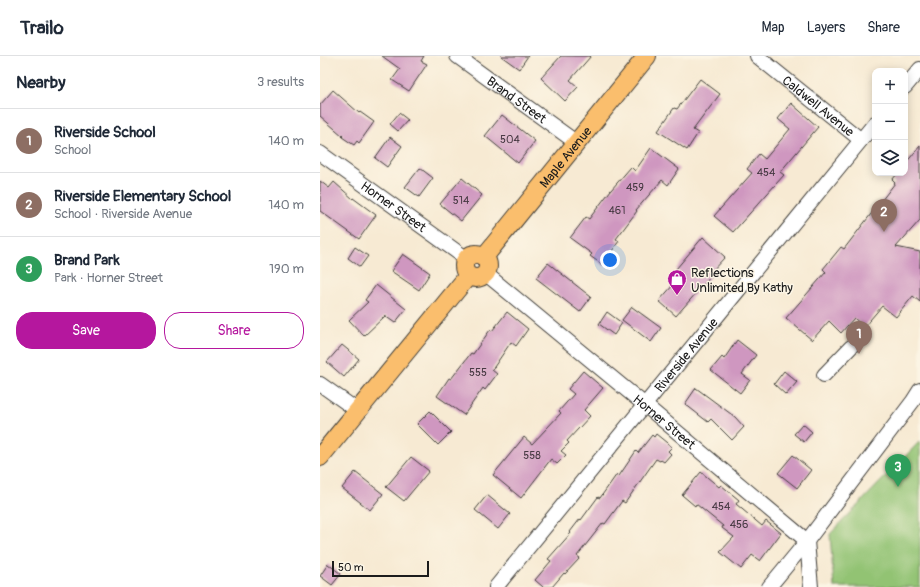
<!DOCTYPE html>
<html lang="en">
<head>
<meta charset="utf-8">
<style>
	:root { --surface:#fff; --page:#f2f2f3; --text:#1f2937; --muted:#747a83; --line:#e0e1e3; --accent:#b5179e }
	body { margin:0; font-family:Pangolin,sans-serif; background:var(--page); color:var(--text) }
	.controls { position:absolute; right:12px; top:12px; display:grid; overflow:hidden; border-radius:8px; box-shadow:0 2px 10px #0003 }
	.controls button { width:36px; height:36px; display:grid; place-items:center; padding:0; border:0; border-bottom:1px solid var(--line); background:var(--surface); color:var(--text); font:20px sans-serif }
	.scale { position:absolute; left:12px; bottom:10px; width:97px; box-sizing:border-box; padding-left:4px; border:2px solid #1c1c1c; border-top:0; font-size:11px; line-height:14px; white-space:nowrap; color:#1c1c1c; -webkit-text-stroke:3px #fcf5e5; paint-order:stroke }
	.you { position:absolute; left:290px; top:204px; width:14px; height:14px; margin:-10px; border:3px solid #fff; border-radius:50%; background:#1a73e8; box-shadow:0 0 0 6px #1a73e833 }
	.badge { display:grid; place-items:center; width:26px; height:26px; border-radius:50%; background:var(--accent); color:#fff; font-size:13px; font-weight:700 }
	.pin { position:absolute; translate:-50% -33px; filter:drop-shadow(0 1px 2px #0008) }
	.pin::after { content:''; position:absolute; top:21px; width:14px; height:12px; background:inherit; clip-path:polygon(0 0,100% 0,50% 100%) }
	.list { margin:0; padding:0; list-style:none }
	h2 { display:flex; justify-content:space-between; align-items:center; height:52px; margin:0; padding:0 16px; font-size:17px }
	h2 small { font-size:13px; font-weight:400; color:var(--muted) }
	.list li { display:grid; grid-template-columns:26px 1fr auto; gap:12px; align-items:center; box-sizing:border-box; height:64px; padding:0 16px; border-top:1px solid var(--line) }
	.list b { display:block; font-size:15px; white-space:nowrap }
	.list p { margin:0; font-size:13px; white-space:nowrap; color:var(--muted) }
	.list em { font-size:13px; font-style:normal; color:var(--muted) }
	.actions { display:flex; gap:8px; padding:12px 16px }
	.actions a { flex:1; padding:9px 0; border:1px solid var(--accent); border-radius:16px; text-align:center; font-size:14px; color:var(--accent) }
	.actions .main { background:var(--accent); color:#fff }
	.icon { flex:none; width:22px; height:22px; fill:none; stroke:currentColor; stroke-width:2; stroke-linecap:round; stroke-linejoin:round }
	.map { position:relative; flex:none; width:600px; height:531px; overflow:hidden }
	header { display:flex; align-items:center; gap:24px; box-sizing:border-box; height:56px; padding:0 20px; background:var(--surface); border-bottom:1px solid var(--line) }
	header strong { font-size:19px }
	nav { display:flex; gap:22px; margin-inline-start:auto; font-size:14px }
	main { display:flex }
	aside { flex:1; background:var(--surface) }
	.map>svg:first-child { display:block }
</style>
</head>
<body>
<header>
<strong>Trailo</strong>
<nav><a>Map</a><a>Layers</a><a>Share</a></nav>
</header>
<main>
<aside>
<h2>Nearby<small>3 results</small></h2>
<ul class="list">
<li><span class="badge" style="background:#8d6e63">1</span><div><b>Riverside School</b><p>School</p></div><em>140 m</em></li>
<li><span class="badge" style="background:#8d6e63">2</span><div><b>Riverside Elementary School</b><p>School · Riverside Avenue</p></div><em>140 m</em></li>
<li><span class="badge" style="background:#2e9e5b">3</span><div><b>Brand Park</b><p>Park · Horner Street</p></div><em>190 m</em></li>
</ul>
<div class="actions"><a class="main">Save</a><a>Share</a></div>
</aside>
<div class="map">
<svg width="600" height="531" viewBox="0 0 600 531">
	<rect width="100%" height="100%" fill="#fcf5e5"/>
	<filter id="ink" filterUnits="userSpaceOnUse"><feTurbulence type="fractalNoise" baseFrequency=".025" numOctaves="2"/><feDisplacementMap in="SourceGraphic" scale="8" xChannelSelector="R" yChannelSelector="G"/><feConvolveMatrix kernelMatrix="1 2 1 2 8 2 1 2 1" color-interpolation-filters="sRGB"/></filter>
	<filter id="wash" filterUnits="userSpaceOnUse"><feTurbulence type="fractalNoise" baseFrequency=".012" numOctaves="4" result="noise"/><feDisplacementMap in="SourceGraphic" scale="16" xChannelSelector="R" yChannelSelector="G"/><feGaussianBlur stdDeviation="0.9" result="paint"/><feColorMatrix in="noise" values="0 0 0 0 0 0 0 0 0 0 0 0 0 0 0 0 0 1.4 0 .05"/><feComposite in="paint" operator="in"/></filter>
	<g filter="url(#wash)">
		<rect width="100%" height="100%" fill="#f7ead3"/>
		<path fill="#92c373" stroke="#577048" d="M600,385V531H514L510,478Z"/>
		<g id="blocks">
			<path fill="#cf97c0" d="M62,0H104L101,5L107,8L89,35L72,24L80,13Z
				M181,0H208L199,13Z
				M241,0H271L250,24L258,31L245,45L221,22Z
				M380,23L400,38L373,74L378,77L367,94L338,75L354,52L357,53Z
				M13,34L39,57L40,56L54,66L39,87L37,85L34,89L22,81L23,80L0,60V49Z
				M471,47L498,71L460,116L464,119L413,176L394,160L432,117L427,113L439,98L445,103L470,73L458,63Z
				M79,57L88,64L78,75L70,68Z
				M182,59L215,85L198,107L165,80Z
				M70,81L82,90L67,111L55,102Z
				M600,90V164L576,191L600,196V246L593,240L576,261L562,250L544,271L534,262L521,277L509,265L492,284L466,262L506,216L503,213L521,191L524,193L575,127L572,124L578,117H585V108Z
				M331,92L359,113L348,129L342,124L316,154L317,155L296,183L299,185L292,195L294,197L284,210L270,200L272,198L250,182L266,161L269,163L291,134L311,111L315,115Z
				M100,112L113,122L99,141L85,131Z
				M142,122L162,139L141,165L120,148Z
				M0,125L9,132L14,126L33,143V142L56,159L39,183L0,155Z
				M383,181L405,201L390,217L392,219L356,260L339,245L362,219L356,213Z
				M35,191L48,200L40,211L28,202Z
				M83,198L110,217L99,234L71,215Z
				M228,207L271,241L260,256L216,222Z
				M56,229L86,253L75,267L65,260L44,280L29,264L48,246L45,244Z
				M312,251L341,272L331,286L302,264Z
				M187,256L208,273L196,290L191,286L172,314L177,318L165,334L163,332L144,359L117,340L129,322L131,323L151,297L153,298L170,274L172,275Z
				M287,256L302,267L294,279L279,268Z
				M417,284L436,299L422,318L430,324L420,337L391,314L402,301L404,303Z
				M22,289L39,303L24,321L7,306Z
				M263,315L283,332L264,354L270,360L247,385L249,387L241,395L246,399L237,408L231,403L201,442L173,419L204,381L212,388L241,357L239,355L254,338L248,333Z
				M464,315L477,326L466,339L454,328Z
				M376,332L415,361L424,371L412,384L391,363L388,366L365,348Z
				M110,355L131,376L118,389L97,368Z
				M483,368L492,376L484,386L474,378Z
				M336,378L352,391L348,395L351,398L344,406L341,404L340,405L336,403L305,447L302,445L285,468L283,467L257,500L260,502L245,518L244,517L232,531H223L215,524L231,505L228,503L251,477L250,476L260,463L261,464L278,441L280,442L297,418L299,420L316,395L318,397L332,379L334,381Z
				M473,399L491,414L477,432L458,417Z
				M91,401L109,415L84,445L66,431Z
				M35,416L63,438L50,454L22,432Z
				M381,416L399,431L401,429L419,444L416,448L442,470L446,465L461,477L440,505L432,499L421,513L400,496L414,481L402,472L403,470L376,448L375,450L362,439Z
				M167,439L190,458L178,473L155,454Z
				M8,508L21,518L12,529L0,520Z"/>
		</g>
	</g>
	<g filter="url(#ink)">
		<use href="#blocks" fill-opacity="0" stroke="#3d3b37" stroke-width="1"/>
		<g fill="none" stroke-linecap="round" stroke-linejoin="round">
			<g stroke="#3d3b37" stroke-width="16">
				<g id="minor">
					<path id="s1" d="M137,0L257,87"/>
					<path id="s2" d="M437,0L541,84"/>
					<path d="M585,31L600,13"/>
					<path id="s3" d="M0,97L147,203"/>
					<path id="s4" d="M165,217L325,349L487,485L491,531"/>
					<path d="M504,319L531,291"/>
					<path d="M0,328L38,355"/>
					<path id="s5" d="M176,531L555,67"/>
					<path d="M449,531L487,485L593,345L600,334"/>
				</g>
			</g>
			<g stroke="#3d3b37" stroke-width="20">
				<g id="major">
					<circle cx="156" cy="210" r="12"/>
					<path id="s6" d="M164,201L327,0"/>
					<path d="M0,401L148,220"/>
				</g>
			</g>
			<use href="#minor" stroke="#fff" stroke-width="14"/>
			<use href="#major" stroke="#fabe6d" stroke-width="18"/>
		</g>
	</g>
	<defs>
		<g id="shop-pin" transform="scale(1)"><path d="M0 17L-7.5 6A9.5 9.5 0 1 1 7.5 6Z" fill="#b5179e" stroke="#fcf5e5"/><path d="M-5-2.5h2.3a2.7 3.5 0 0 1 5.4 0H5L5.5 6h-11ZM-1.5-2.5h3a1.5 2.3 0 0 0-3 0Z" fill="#fff"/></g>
	</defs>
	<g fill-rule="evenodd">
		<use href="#shop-pin" x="357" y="223"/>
	</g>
	<g text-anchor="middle" stroke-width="3" stroke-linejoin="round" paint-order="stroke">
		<g font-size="11" fill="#493b45">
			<text x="190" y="87">504</text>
			<text x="446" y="120">454</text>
			<text x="315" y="135">459</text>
			<text x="141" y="148">514</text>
			<text x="297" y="158">461</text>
			<text x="158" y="320">555</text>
			<text x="212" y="403">558</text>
			<text x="401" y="454">454</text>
			<text x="419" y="472">456</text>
		</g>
		<g font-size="13" fill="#1c1c1c" stroke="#fcf5e5">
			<text dy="5" stroke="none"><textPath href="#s1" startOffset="74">Brand Street</textPath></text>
			<text dy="5" stroke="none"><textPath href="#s2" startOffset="79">Caldwell Avenue</textPath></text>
			<text dy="5" stroke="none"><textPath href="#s6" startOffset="129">Maple Avenue</textPath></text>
			<text dy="5" stroke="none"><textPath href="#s3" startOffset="91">Horner Street</textPath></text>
			<text dy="5" stroke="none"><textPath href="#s5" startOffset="300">Riverside Avenue</textPath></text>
			<text dy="5" stroke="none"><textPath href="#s4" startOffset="233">Horner Street</textPath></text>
		</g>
		<g font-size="13" fill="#1c1c1c" stroke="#fcf5e5" text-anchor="start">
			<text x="371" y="221">Reflections<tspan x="371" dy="15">Unlimited By Kathy</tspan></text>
		</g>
	</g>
</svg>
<div class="controls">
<button>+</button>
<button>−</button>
<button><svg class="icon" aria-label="layers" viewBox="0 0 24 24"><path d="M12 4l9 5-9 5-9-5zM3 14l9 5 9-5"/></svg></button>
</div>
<div class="scale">50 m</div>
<div class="you"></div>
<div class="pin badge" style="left:539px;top:298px;background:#8d6e63">1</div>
<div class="pin badge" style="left:564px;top:176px;background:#8d6e63">2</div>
<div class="pin badge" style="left:578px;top:431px;background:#2e9e5b">3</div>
</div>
</main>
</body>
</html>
